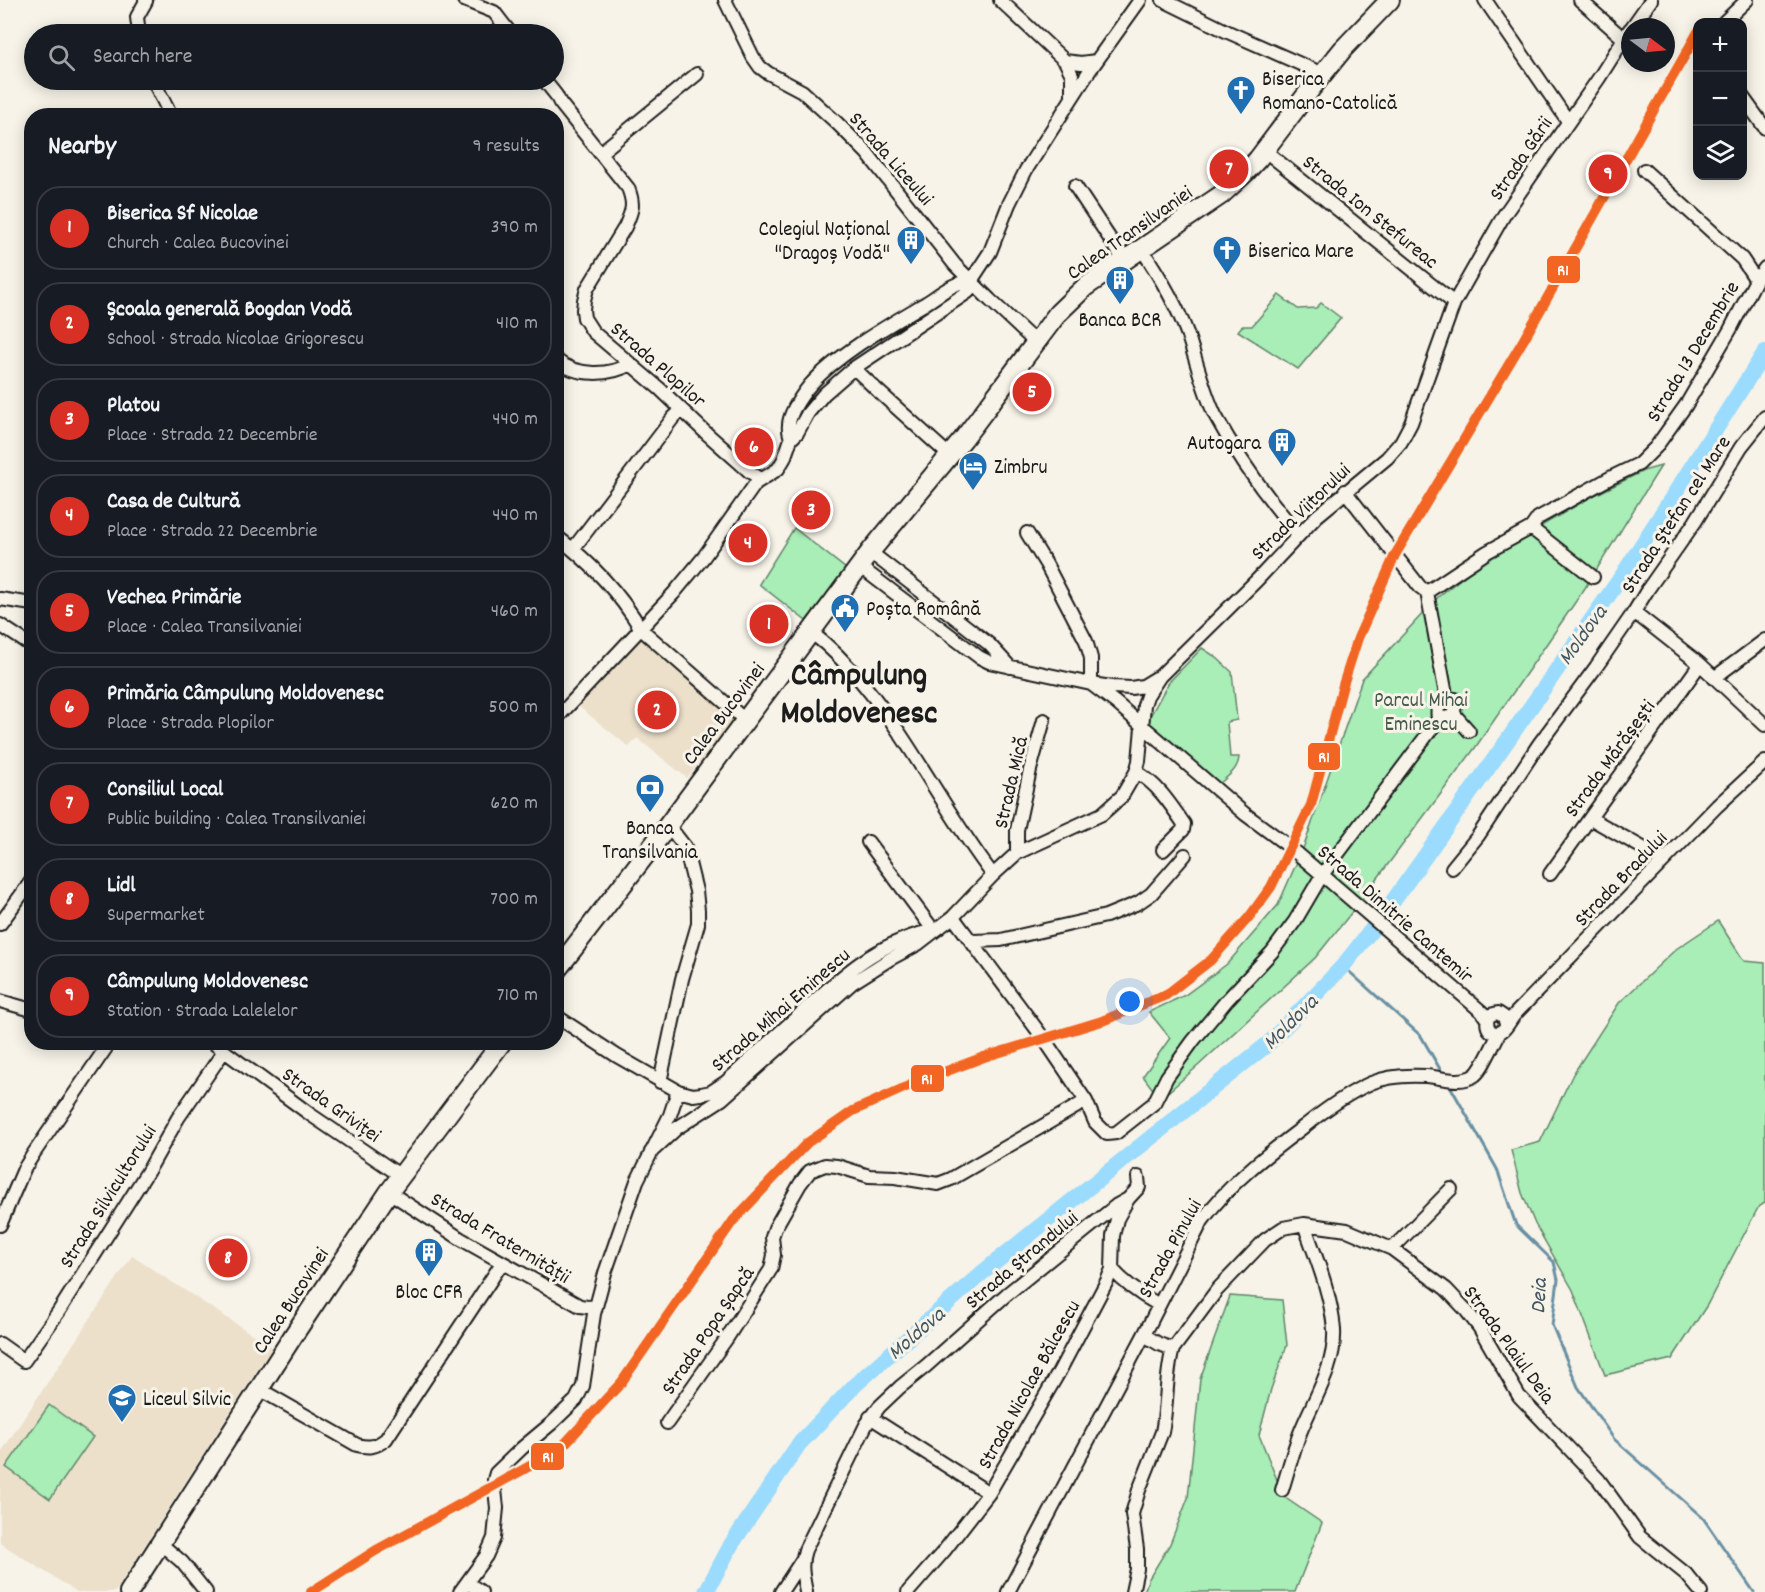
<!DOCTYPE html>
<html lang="en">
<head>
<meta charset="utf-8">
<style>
	:root { --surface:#171b24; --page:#20242c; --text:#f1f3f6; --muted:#9ea1a6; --line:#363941; --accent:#d93025 }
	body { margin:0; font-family:Dekko,sans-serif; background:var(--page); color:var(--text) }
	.controls { position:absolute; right:18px; top:18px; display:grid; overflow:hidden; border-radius:12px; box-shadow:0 3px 15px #0003 }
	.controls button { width:54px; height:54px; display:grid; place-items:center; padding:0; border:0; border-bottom:2px solid var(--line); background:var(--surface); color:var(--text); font:30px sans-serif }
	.compass { position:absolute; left:1621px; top:18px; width:54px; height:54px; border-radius:50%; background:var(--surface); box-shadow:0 3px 15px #0003; rotate:106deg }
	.you { position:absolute; left:1130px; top:1002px; width:21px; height:21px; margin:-15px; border:4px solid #fff; border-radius:50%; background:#1a73e8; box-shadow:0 0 0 9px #1a73e833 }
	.badge { display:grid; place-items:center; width:39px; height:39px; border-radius:50%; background:var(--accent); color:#fff; font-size:20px; font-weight:700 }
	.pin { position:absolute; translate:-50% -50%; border:3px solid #fff; box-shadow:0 2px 6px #0006 }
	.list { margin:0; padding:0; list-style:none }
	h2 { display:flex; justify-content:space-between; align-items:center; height:78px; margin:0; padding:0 24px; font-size:26px }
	h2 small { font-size:20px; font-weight:400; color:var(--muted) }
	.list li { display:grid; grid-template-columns:39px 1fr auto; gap:18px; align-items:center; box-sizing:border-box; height:84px; margin:0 12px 12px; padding:0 12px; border:2px solid var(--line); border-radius:24px }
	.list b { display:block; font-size:22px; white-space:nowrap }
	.list p { margin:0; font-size:20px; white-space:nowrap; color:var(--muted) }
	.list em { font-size:20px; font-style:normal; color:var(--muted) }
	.icon { flex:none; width:33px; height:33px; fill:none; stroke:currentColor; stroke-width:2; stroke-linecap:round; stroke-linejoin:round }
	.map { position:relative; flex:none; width:1765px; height:1592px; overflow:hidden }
	.search { position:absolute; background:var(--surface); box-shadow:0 3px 15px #0003; left:24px; top:24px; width:540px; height:66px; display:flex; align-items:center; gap:15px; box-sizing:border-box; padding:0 21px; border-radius:33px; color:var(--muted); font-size:22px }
	.panel { position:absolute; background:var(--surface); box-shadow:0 3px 15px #0003; left:24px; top:108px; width:540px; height:942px; border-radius:24px }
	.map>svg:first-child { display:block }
</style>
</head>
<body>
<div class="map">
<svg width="1765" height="1592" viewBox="0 0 1765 1592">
	<rect width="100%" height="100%" fill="#f7f3e8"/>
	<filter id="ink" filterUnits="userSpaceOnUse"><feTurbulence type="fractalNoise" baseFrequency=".0167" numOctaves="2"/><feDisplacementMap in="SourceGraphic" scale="12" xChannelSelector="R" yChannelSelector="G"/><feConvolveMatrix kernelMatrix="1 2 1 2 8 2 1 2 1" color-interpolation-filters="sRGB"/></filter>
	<g filter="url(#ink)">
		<path fill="#ece0cb" d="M640,638L737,715L687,778L637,738L629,747L577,705Z
			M132,1256L272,1347L115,1592H77L0,1543V1454Z"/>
		<path fill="#a9edb7" stroke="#62846a" stroke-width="1.5" d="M1279,295L1298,309L1316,308L1321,303L1341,318L1298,369L1238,331L1242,326H1252Z
			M1661,466L1585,588L1475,748L1356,907L1315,958L1199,1065L1160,1099L1143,1076L1170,1038L1149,1012L1185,995L1227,964L1278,905L1304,846L1362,679L1439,596L1487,558L1589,498L1643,471Z
			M794,528L846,569L806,621L759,584Z
			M1202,648L1216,657L1232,672L1237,720L1227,722L1230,757H1239C1238,770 1228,776 1219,784L1149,723V718L1169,682Z
			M1718,921L1744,961L1765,963V1203L1759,1206L1707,1305L1672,1359L1605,1375L1573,1290L1535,1224L1522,1193L1511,1150L1540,1142L1573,1074L1619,1003L1676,949Z
			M1230,1296L1282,1300L1287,1345L1271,1389L1259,1435L1284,1497L1322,1523L1295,1592H1144L1148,1580L1170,1544L1188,1498L1200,1379Z
			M49,1405L93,1437L50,1499L6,1467Z"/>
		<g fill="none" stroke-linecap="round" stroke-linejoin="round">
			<path stroke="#688fa3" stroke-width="3" d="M1343,966L1421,1036L1444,1076
				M1449,1084L1497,1169L1516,1225L1554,1262L1558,1280L1552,1325L1578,1387L1614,1439L1703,1518L1754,1592"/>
			<path stroke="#9bdbfd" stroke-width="16" d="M706,1592L731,1545L799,1444L855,1385L982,1273L1269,1043L1343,966L1381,918L1498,754L1622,576L1765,352"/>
			<g stroke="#1c1c1c" stroke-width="16">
				<path id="minor" d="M464,0L494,12L511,34
					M725,0L753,57L760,67L768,73L802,91L837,123L867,153L955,265L990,300L1035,342
					M1000,0L1065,61L1072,75V96
					M1163,0L1228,32L1323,74
					M1485,0L1568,121
					M1580,0L1624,39
					M1724,22L1747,0
					M1632,27L1651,0
					M139,34L137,17L146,1L145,0
					M1065,61L1081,63L1096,61
					M153,80L171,116
					M544,80L556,95L560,103L628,188C635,205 632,211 625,227L587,289L584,300L583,310L584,318L593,332L660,389L705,432L750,472L761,479
					M1742,96L1765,128
					M1264,150L1454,303
					M600,153L697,74
					M1644,170L1742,259L1756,280
					M1075,186L1124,260
					M1141,248C1159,275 1176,303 1187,333C1196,359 1203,390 1215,415C1238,458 1267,498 1299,535
					M556,360C577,377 609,376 631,364
					M854,368L878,391L950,456
					M791,439C790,435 788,430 789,425C789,412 802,395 810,385C839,353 889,325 926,303C939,295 955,281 971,281
					M1345,491L1420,587L1427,592L1487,552L1531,528L1593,577
					M1531,528L1538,518L1610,478L1639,464L1656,447L1686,405L1730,330L1756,280L1765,268
					M1027,533L1046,564L1086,641L1091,658V684
					M556,536C589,561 620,594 641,629L746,721
					M573,549L673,418L682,410
					M870,552L989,644L1010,667
					M859,566L979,657L989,662L1091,684L1112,687L1131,688L1143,686L1156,678
					M1427,592L1447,700
					M0,599L32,604
					M1634,612L1700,664L1765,725
					M0,625L32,646
					M812,633C832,648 848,665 864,685C913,744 946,814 993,875
					M1714,678L1765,640
					M1091,684L1116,703L1245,814L1291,848L1482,1012L1487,1019
					M1454,714L1469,731
					M556,719L674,593L703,558L756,483L778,469L784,459L791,439L797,433L808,413L824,394L854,368L968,292L971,281L990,252L1009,204L1026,170L1090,70L1140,0
					M1136,772C1157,783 1171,805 1184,824L1183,830L1163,850
					M1590,818L1664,860
					M868,842L934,931
					M1017,853V830L1030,770L1044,720
					M1452,868L1478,836L1539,744L1596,667L1634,612L1648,589L1695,522L1741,447L1765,417
					M1550,874L1700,664
					M953,917L1044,1039L1086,1101L1095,1122L1107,1134L1116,1133L1154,1103L1167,1077L1193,1041L1227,1000L1272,952L1295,921L1322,875L1433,727L1438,719C1437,712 1437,707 1442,702L1455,699L1454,714L1450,717L1438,719
					M0,924L32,880
					M973,941L1001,940L1106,916L1138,903L1151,894L1185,855
					M0,1001L32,1010
					M556,1016L617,1056L678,1091L693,1095L701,1094L711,1092L726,1082C750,1060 773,1038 797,1017C838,979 874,944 930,931
					M1506,1024L1504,1017L1498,1013L1490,1015C1482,1026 1493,1039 1503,1030C1508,1026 1511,1018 1516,1013L1717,806L1765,762
					M212,1042L311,1115L401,1176
					M660,1082L682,979L698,924V910L696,891L685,847L668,825
					M651,1152L677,1128L722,1099L852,983L890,959L918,944L953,917L993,875L1017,853L1102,814L1122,796L1136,772L1139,761L1144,705L1147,696L1160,676L1257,580L1317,516L1387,458L1401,442L1411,423L1454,303L1504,215L1599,78L1630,29
					M389,1192L461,1239L580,1306L588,1307L596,1306
					M0,1225L24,1169L34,1153L110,1042
					M1392,1249L1451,1189
					M1112,1269C1125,1284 1141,1295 1159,1305
					M1144,1335L1159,1344L1173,1349L1217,1290L1265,1240L1283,1228L1304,1224L1347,1230L1392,1249L1446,1289L1465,1309L1479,1327L1519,1396L1599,1480L1640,1537L1686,1574L1701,1592
					M0,1344L24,1361L59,1311L151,1166L178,1118L224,1051
					M259,1389L357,1445C369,1448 376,1447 386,1439L502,1263
					M870,1417L989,1493
					M667,1423L727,1338L771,1269L774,1255L772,1237L775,1228L800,1184L810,1171L825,1165L837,1166L869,1176L895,1177L938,1184L951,1179L1086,1101
					M1282,1490C1288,1471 1293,1451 1300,1433C1313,1400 1336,1366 1334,1330C1331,1293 1316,1258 1304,1224
					M161,1544L182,1562L206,1592
					M468,1583L481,1592
					M460,1592L486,1556L494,1538L497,1508L494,1480L496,1473L522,1448L552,1423L576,1400L583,1386L594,1314L605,1273L637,1181L670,1115L678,1091
					M781,1592L802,1560
					M806,1592C803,1577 800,1564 805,1550L866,1425L879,1407L900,1387L926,1366L1007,1294L1117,1205L1128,1199
					M908,1592L944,1551L989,1493L1059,1372L1107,1281L1112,1269L1113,1236L1117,1219L1128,1199L1139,1187L1138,1177
					M1008,1592L1144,1335L1202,1221C1229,1183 1269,1153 1306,1125C1326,1109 1348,1093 1371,1083C1387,1076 1409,1075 1426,1076C1441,1077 1461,1085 1475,1075C1483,1069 1494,1042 1500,1032
					M1132,1592L1137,1569V1549L1132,1514L1139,1490L1162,1432C1168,1404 1165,1376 1173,1349"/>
			</g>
			<g stroke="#1c1c1c" stroke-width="22">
				<path id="highway" d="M556,971L657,840L870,552L964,438L1058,313L1085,287L1221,195L1245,173L1258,159L1313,86L1343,49L1390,0
					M129,1592L295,1333L389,1192L502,1042"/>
			</g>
			<use href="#minor" stroke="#f7f3e8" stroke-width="12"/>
			<use href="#highway" stroke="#f7f3e8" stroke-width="18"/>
			<g stroke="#f7f3e8" stroke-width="15">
				<path id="rail-1" d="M311,1592L375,1551L559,1450L621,1383L733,1221L807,1143L853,1111L915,1083L984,1057L1102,1021L1166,995L1211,960L1250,916L1271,887L1311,805L1343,685L1358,638L1395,555L1524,339L1698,32"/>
			</g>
			<use href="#rail-1" stroke="#f26522" stroke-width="10"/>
		</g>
	</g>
	<defs>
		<g id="church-pin" transform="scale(1.5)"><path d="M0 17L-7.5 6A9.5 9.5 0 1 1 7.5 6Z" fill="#1f6fb2" stroke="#f7f3e8"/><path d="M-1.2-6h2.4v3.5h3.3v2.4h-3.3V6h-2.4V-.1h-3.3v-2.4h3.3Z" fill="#fff"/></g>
		<g id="building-pin" transform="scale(1.5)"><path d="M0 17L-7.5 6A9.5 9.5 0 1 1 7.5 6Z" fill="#1f6fb2" stroke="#f7f3e8"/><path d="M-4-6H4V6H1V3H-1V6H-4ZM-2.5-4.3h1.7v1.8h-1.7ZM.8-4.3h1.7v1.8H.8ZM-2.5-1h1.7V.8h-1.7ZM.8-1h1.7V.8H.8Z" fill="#fff"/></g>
		<g id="hotel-pin" transform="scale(1.5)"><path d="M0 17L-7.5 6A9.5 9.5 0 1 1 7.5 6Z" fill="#1f6fb2" stroke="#f7f3e8"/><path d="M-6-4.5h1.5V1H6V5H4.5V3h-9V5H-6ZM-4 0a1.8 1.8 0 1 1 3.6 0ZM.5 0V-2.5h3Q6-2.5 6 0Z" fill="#fff"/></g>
		<g id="civic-pin" transform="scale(1.5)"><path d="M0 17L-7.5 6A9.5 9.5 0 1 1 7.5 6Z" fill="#1f6fb2" stroke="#f7f3e8"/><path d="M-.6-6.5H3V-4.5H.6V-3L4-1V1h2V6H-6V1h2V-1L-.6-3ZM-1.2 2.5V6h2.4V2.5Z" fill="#fff"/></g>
		<g id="bank-pin" transform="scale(1.5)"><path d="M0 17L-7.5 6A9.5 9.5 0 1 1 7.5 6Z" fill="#1f6fb2" stroke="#f7f3e8"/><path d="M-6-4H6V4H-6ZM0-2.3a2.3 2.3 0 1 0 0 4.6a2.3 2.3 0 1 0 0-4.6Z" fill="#fff"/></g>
		<g id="university-pin" transform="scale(1.5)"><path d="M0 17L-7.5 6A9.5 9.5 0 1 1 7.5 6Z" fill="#1f6fb2" stroke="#f7f3e8"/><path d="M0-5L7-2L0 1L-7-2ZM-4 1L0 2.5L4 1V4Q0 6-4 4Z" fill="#fff"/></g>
	</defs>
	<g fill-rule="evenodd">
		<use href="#church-pin" x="1241" y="90"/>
		<use href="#building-pin" x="911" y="240"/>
		<use href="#church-pin" x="1227" y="250"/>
		<use href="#building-pin" x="1120" y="280"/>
		<use href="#building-pin" x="1282" y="442"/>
		<use href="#hotel-pin" x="973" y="466"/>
		<use href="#civic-pin" x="845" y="608"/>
		<use href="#bank-pin" x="650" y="788"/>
		<use href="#building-pin" x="429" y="1252"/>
		<use href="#university-pin" x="122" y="1398"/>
	</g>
	<g text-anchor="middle" stroke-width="6" stroke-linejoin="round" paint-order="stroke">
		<g font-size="21" fill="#1c1c1c" stroke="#f7f3e8" text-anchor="start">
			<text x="1262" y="85">Biserica<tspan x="1262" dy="24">Romano-Catolică</tspan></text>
			<text x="890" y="235" text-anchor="end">Colegiul Național<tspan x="890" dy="24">"Dragoș Vodă"</tspan></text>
			<text x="1248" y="257">Biserica Mare</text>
			<text x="1120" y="326" text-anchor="middle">Banca BCR</text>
			<text x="1261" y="449" text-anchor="end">Autogara</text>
			<text x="994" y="473">Zimbru</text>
			<text x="866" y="615">Poșta Română</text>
			<text x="650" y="834" text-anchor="middle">Banca<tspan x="650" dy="24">Transilvania</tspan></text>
			<text x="429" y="1298" text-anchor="middle">Bloc CFR</text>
			<text x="143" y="1405">Liceul Silvic</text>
		</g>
		<g font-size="21" fill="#1c1c1c" stroke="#f7f3e8">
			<text transform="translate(892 158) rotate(49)" y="7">Strada Liceului</text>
			<text transform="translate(1520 158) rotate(-56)" y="7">Strada Gării</text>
			<text transform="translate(1371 211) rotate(39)" y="7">Strada Ion Stefureac</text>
			<text transform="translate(1129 232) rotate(-35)" y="7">Calea Transilvaniei</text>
			<text transform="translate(1692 351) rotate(-59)" y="7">Strada 13 Decembrie</text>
			<text transform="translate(659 364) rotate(41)" y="7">Strada Plopilor</text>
			<text transform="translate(1300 511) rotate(-44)" y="7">Strada Viitorului</text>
			<text transform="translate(1675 514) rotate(-57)" y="7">Strada Ștefan cel Mare</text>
			<text transform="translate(723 713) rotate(-53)" y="7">Calea Bucovinei</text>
			<text transform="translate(1609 758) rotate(-54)" y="7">Strada Mărășești</text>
			<text transform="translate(1010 782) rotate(-77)" y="7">Strada Mică</text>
			<text transform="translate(1620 878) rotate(-46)" y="7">Strada Bradului</text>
			<text transform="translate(1396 913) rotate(41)" y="7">Strada Dimitrie Cantemir</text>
			<text transform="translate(780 1009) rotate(-41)" y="7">Strada Mihai Eminescu</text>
			<text transform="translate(332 1104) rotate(35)" y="7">Strada Griviței</text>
			<text transform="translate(107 1196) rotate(-58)" y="7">Strada Silvicultorului</text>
			<text transform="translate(501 1237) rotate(31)" y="7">Strada Fraternității</text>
			<text transform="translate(1169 1248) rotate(-61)" y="7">Strada Pinului</text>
			<text transform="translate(1021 1259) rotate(-40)" y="7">Strada Ștrandului</text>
			<text transform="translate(290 1300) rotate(-57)" y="7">Calea Bucovinei</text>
			<text transform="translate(707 1330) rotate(-56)" y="7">Strada Popa Șapcă</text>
			<text transform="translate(1510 1344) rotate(54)" y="7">Strada Plaiul Deia</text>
			<text transform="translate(1028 1384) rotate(-61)" y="7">Strada Nicolae Bălcescu</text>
		</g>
		<g font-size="21" fill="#465b4a" stroke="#f7f3e8">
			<text x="1421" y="706">Parcul Mihai<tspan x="1421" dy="24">Eminescu</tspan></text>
		</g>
		<g font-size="22" font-style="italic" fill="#425560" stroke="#f7f3e8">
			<text transform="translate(1581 634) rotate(-54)" y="8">Moldova</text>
			<text transform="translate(1289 1021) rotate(-45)" y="8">Moldova</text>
			<text transform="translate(1537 1296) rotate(-87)" y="8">Deia</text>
			<text transform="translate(915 1332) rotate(-41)" y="8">Moldova</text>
		</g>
		<g font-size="33" font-weight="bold" fill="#1c1c1c" stroke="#f7f3e8">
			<text x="859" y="684">Câmpulung<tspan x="859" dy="38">Moldovenesc</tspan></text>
		</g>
	</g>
	<g stroke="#f7f3e8" stroke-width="2">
		<rect x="1546" y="255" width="35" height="29" rx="6" fill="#f26522"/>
		<rect x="1307" y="742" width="34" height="29" rx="6" fill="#f26522"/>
		<rect x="910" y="1064" width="35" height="29" rx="6" fill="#f26522"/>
		<rect x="530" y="1442" width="35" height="29" rx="6" fill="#f26522"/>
	</g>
	<g font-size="16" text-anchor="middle" font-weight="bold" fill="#fff">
		<text x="1563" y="275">R1</text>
		<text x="1324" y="762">R1</text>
		<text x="927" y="1084">R1</text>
		<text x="548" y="1462">R1</text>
	</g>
</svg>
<div class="controls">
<button>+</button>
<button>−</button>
<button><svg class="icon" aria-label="layers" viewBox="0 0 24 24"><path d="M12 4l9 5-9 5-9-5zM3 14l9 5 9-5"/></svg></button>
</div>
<svg class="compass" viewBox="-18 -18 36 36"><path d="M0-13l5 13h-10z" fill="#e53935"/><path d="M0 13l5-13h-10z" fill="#9ea1a6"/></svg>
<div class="you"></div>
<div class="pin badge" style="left:769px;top:624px">1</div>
<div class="pin badge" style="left:657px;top:710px">2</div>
<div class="pin badge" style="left:811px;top:510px">3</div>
<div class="pin badge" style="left:748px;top:543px">4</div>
<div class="pin badge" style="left:1032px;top:392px">5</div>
<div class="pin badge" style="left:754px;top:447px">6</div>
<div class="pin badge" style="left:1229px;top:169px">7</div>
<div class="pin badge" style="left:228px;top:1258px">8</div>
<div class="pin badge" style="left:1608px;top:174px">9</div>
<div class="search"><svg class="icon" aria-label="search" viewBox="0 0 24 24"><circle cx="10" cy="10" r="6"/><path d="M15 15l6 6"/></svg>Search here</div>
<section class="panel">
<h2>Nearby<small>9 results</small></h2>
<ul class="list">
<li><span class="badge">1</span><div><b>Biserica Sf Nicolae</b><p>Church · Calea Bucovinei</p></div><em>390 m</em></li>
<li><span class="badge">2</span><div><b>Școala generală Bogdan Vodă</b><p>School · Strada Nicolae Grigorescu</p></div><em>410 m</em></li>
<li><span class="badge">3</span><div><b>Platou</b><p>Place · Strada 22 Decembrie</p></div><em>440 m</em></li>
<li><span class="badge">4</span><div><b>Casa de Cultură</b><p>Place · Strada 22 Decembrie</p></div><em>440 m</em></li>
<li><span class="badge">5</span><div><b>Vechea Primărie</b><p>Place · Calea Transilvaniei</p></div><em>460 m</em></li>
<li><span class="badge">6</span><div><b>Primăria Câmpulung Moldovenesc</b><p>Place · Strada Plopilor</p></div><em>500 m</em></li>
<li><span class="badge">7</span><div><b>Consiliul Local</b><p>Public building · Calea Transilvaniei</p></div><em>620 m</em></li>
<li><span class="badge">8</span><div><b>Lidl</b><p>Supermarket</p></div><em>700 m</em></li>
<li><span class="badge">9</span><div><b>Câmpulung Moldovenesc</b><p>Station · Strada Lalelelor</p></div><em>710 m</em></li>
</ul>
</section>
</div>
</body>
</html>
